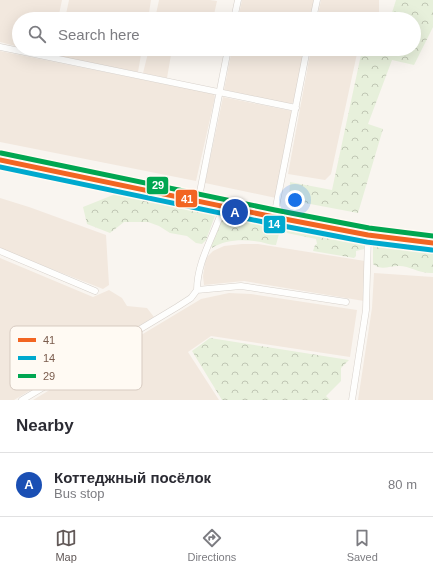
<!DOCTYPE html>
<html lang="en">
<head>
<meta charset="utf-8">
<style>
	:root { --surface:#fff; --page:#f2f2f3; --text:#2b2b33; --muted:#7c7c81; --line:#e1e1e2; --accent:#625958 }
	body { margin:0; font-family:Helvetica,sans-serif; background:var(--page); color:var(--text) }
	.you { position:absolute; left:295px; top:200px; width:14px; height:14px; margin:-10px; border:3px solid #fff; border-radius:50%; background:#1a73e8; box-shadow:0 0 0 6px #1a73e833 }
	.badge { display:grid; place-items:center; width:26px; height:26px; border-radius:50%; background:var(--accent); color:#fff; font-size:13px; font-weight:700 }
	.pin { position:absolute; translate:-50% -50%; border:2px solid #fff; box-shadow:0 1px 4px #0006 }
	.list { margin:0; padding:0; list-style:none }
	h2 { display:flex; justify-content:space-between; align-items:center; height:52px; margin:0; padding:0 16px; font-size:17px }
	h2 small { font-size:13px; font-weight:400; color:var(--muted) }
	.list li { display:grid; grid-template-columns:26px 1fr auto; gap:12px; align-items:center; box-sizing:border-box; height:64px; padding:0 16px; border-top:1px solid var(--line) }
	.list b { display:block; font-size:15px; white-space:nowrap }
	.list p { margin:0; font-size:13px; white-space:nowrap; color:var(--muted) }
	.list em { font-size:13px; font-style:normal; color:var(--muted) }
	.icon { flex:none; width:22px; height:22px; fill:none; stroke:currentColor; stroke-width:2; stroke-linecap:round; stroke-linejoin:round }
	.map { position:relative; flex:none; width:433px; height:400px; overflow:hidden }
	.search { position:absolute; background:var(--surface); box-shadow:0 4px 16px #0002; left:12px; right:12px; top:12px; height:44px; display:flex; align-items:center; gap:10px; box-sizing:border-box; padding:0 14px; border-radius:22px; color:var(--muted); font-size:15px }
	.sheet { height:116px; background:var(--surface) }
	nav { display:flex; justify-content:space-around; align-items:center; box-sizing:border-box; height:56px; border-top:1px solid var(--line); background:var(--surface); font-size:11px; color:var(--muted) }
	nav a { display:grid; justify-items:center; gap:2px }
	nav .on { color:var(--accent) }
	.map>svg:first-child { display:block }
</style>
</head>
<body>
<div class="map">
<svg width="433" height="400" viewBox="0 0 433 400">
	<defs>
		<pattern id="forest-crowns" width="20" height="18" patternUnits="userSpaceOnUse"><rect width="20" height="18" fill="#e7f0db"/><path d="M2 6a3 3 0 1 1 6 0M12 15a3 3 0 1 1 6 0" fill="none" stroke="#c0c6b4"/></pattern>
	</defs>
	<rect width="100%" height="100%" fill="#f9f5f0"/>
	<path fill="#f2e8de" d="M0,0H62L58,19H19V47L0,42Z
		M69,0H151L148,19H65Z
		M159,0H210L217,1L213,19H155Z
		M242,0H314L310,19H238Z
		M321,0H379V19H317Z
		M58,49H142L138,72L58,56L57,53Z
		M149,49H172L167,78L143,73Z
		M232,49H304L294,102L290,104L224,90Z
		M311,49H358L331,174L325,180L288,174Z
		M0,51L214,94L215,97L196,181L0,142Z
		M223,97L292,111L276,198L205,183Z
		M0,198L29,207L106,235L109,285L103,289L0,249Z
		M242,244H258L365,261L364,301L244,281L204,285L203,276L206,258L213,251L224,246Z
		M0,258L93,297L109,290L122,298L127,306L147,308L154,317L14,400H0Z
		M374,273L433,277V400H358L372,308Z
		M229,293L251,294L357,310L350,357L211,336L188,352L219,400H33L201,299Z"/>
	<path fill="url(#forest-crowns)" d="M396,0H433V27L414,65L392,60L368,124L383,129L358,213L289,200L290,182L332,190L362,50L363,49H414V19H390Z
		M123,191L211,210L216,213L206,240L202,244L196,243L187,236L170,233L159,226L148,222H124L110,233L87,224L83,207Z
		M225,213L261,222L265,226L279,225L280,230L276,245C270,245 266,243 261,242C244,239 226,239 212,248L211,245Z
		M287,228H300L364,241L365,243L364,249L356,251V256L354,258L313,251L315,245L317,244L316,239L287,233L286,231Z
		M373,242L433,249V273C420,274 408,265 398,266C389,266 381,271 373,264Z
		M210,338L349,360L341,368V381L326,396L330,400H222L192,351Z"/>
	<g fill="none" stroke-linecap="round" stroke-linejoin="round">
		<g stroke="#d7d1cb" stroke-width="7">
			<path id="minor" d="M234,19L238,0
				M313,19L317,0
				M0,47L296,108
				M198,202L228,49
				M274,217L307,49
				M0,251L95,291
				M197,290C197,260 215,235 223,207
				M22,400L177,307L191,298L197,290L241,286L346,302
				M352,400L366,310L368,235"/>
		</g>
		<g stroke="#d9d2cb" stroke-width="10">
			<path id="secondary" d="M0,160L274,217L368,235L433,243"/>
		</g>
		<use href="#minor" stroke="#fefefd" stroke-width="6"/>
		<use href="#secondary" stroke="#fefefd" stroke-width="9"/>
		<g stroke="#fffaf3" stroke-width="8">
			<path id="bus-1" d="M0,160L274,217L368,235L433,243"/>
		</g>
		<g stroke="#fffaf3" stroke-width="8">
			<path id="bus-2" d="M0,167L273,224L367,242L432,250"/>
		</g>
		<g stroke="#fffaf3" stroke-width="8">
			<path id="bus-3" d="M1,153L275,210L369,228L433,236"/>
		</g>
		<use href="#bus-1" stroke="#f26522" stroke-width="5"/>
		<use href="#bus-2" stroke="#00a9ce" stroke-width="5"/>
		<use href="#bus-3" stroke="#00a651" stroke-width="5"/>
	</g>
	<rect x="10" y="326" width="132" height="64" rx="6" fill="#fffaf3" stroke="#d7cbc1" stroke-width="1"/>
	<rect x="18" y="338" width="18" height="4" fill="#f26522"/>
	<rect x="18" y="356" width="18" height="4" fill="#00a9ce"/>
	<rect x="18" y="374" width="18" height="4" fill="#00a651"/>
	<g font-size="11" fill="#7a5c4d">
		<text x="43" y="344">41</text>
		<text x="43" y="362">14</text>
		<text x="43" y="380">29</text>
	</g>
	<g stroke="#fffaf3" stroke-width="1.5">
		<rect x="146" y="176" width="23" height="19" rx="4" fill="#00a651"/>
		<rect x="175" y="189" width="23" height="19" rx="4" fill="#f26522"/>
		<rect x="263" y="215" width="23" height="19" rx="4" fill="#00a9ce"/>
	</g>
	<g font-size="11" text-anchor="middle" font-weight="bold" fill="#fff">
		<text x="158" y="189">29</text>
		<text x="187" y="203">41</text>
		<text x="274" y="228">14</text>
	</g>
</svg>
<div class="you"></div>
<div class="pin badge" style="left:235px;top:212px;background:#1a4fb4">A</div>
<div class="search"><svg class="icon" aria-label="search" viewBox="0 0 24 24"><circle cx="10" cy="10" r="6"/><path d="M15 15l6 6"/></svg>Search here</div>
</div>
<section class="sheet">
<h2>Nearby<small></small></h2>
<ul class="list">
<li><span class="badge" style="background:#1a4fb4">A</span><div><b>Коттеджный посёлок</b><p>Bus stop</p></div><em>80 m</em></li>
</ul>
</section>
<nav>
<a class="on"><svg class="icon" aria-label="map" viewBox="0 0 24 24"><path d="M3 6l6-2 6 2 6-2v14l-6 2-6-2-6 2zM9 4v14M15 6v14"/></svg>Map</a>
<a><svg class="icon" aria-label="directions" viewBox="0 0 24 24"><path d="M12 3l9 9-9 9-9-9zM9 14v-3h6M13 9l2 2-2 2"/></svg>Directions</a>
<a><svg class="icon" aria-label="saved" viewBox="0 0 24 24"><path d="M7 4h10v16l-5-4-5 4z"/></svg>Saved</a>
</nav>
</body>
</html>
